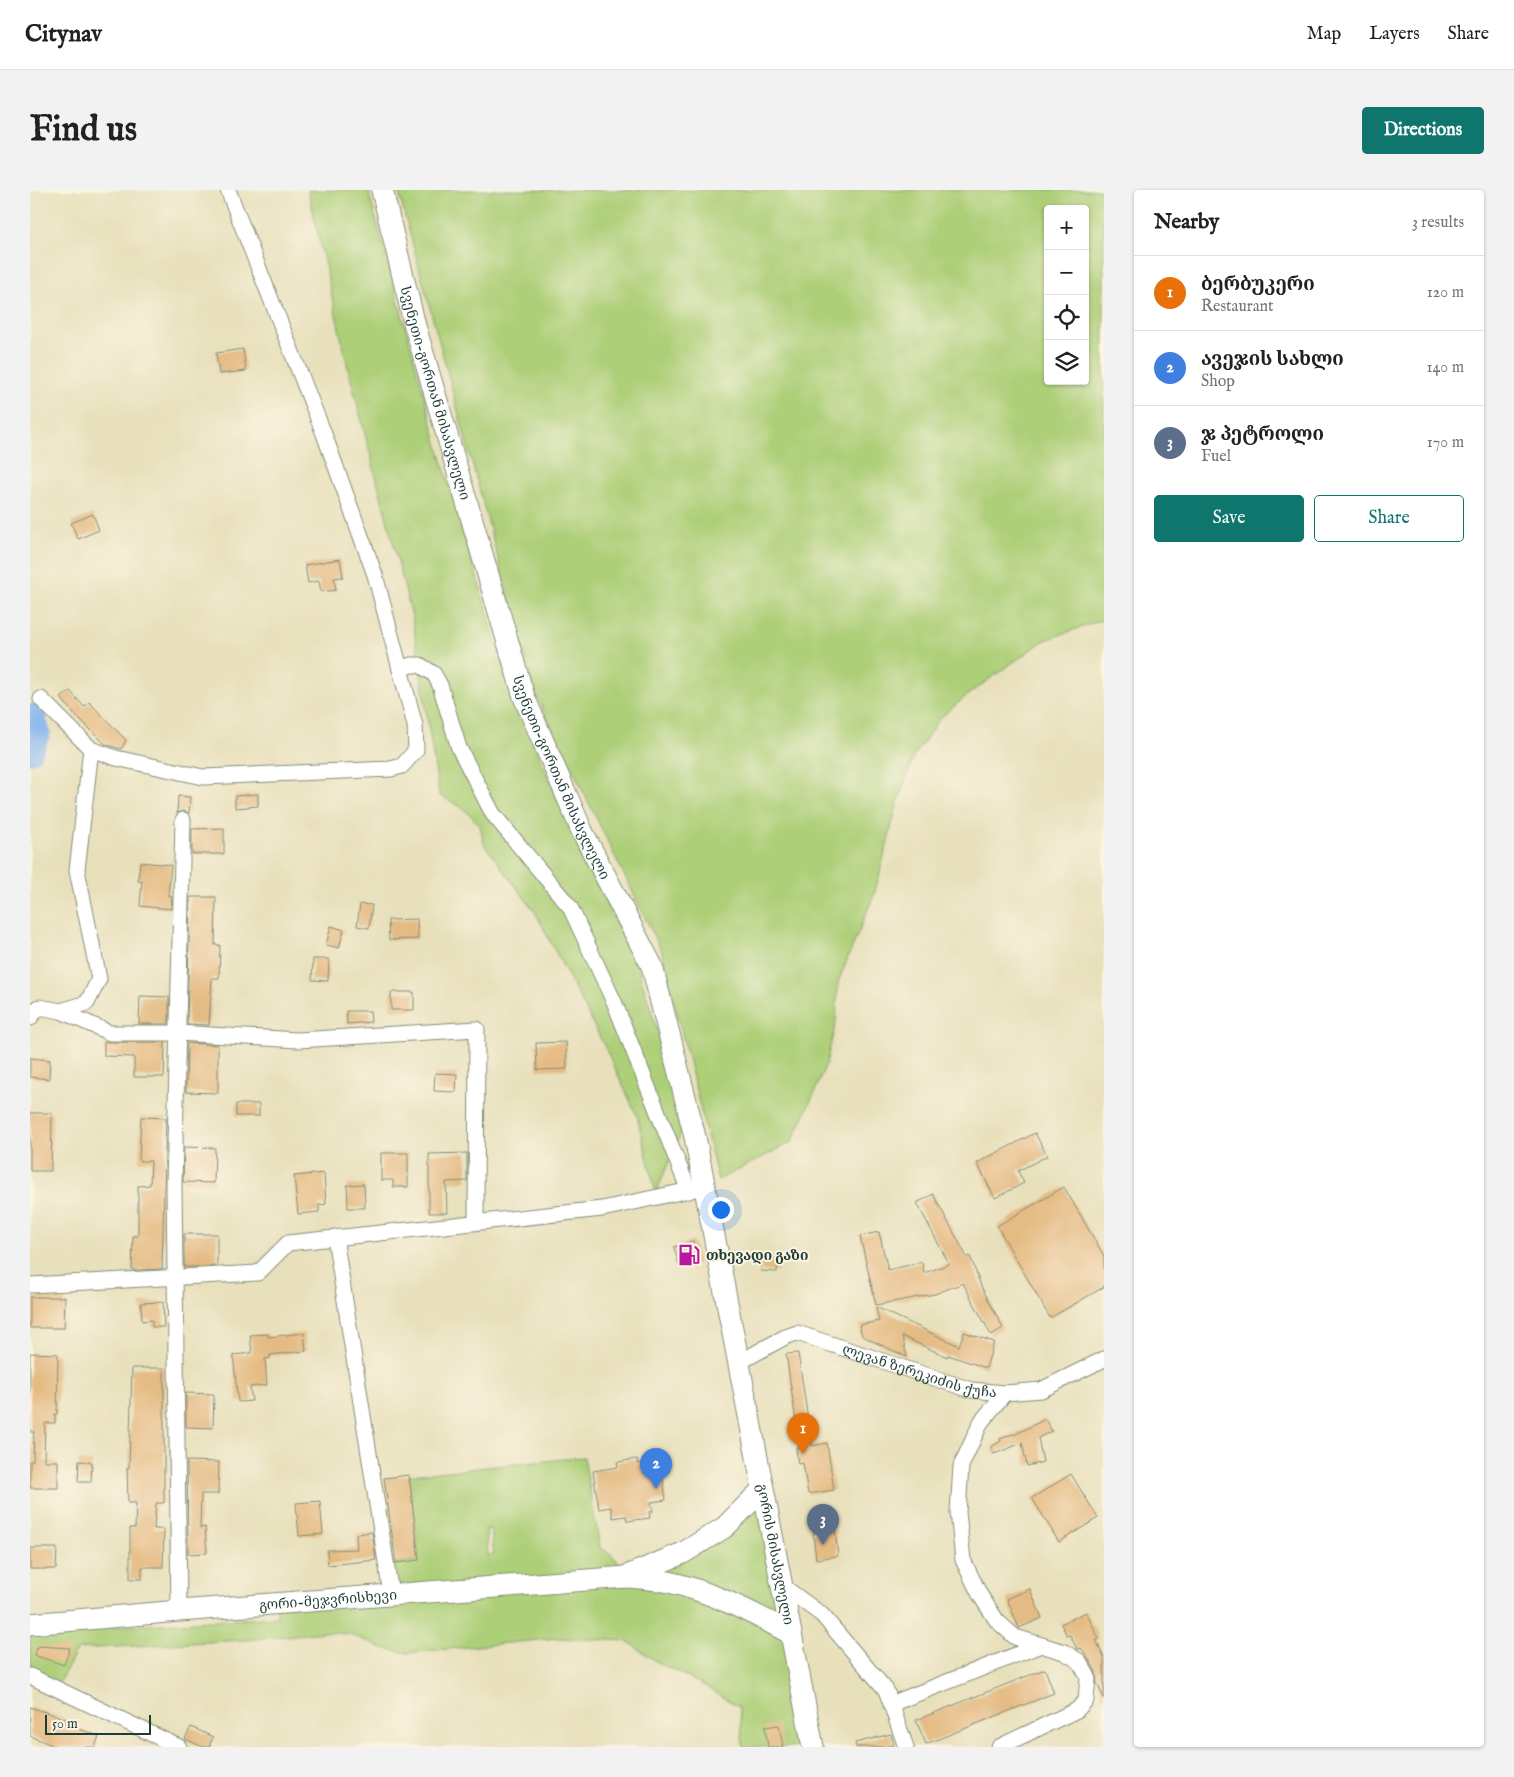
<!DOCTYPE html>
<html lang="en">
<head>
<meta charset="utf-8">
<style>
	:root { --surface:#fff; --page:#f2f2f2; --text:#202124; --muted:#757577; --line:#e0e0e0; --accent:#0f766e }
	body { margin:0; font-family:"IM FELL English","Noto Serif Georgian",serif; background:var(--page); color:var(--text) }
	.controls { position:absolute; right:15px; top:15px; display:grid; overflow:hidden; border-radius:5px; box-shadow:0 1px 4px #0004 }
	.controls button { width:45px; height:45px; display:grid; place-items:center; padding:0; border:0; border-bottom:1px solid var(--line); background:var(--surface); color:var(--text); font:25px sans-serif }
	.scale { position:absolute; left:15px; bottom:12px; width:106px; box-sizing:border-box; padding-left:5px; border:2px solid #1f3d34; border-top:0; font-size:14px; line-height:18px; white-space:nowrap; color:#1f3d34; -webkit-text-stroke:4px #fcf5e5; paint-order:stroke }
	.you { position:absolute; left:690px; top:1019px; width:18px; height:18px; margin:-12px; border:4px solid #fff; border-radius:50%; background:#1a73e8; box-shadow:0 0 0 8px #1a73e833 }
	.badge { display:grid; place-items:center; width:32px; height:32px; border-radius:50%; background:var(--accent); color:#fff; font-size:16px; font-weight:700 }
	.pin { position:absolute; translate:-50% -41px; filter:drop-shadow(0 1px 2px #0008) }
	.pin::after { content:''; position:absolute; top:26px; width:18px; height:15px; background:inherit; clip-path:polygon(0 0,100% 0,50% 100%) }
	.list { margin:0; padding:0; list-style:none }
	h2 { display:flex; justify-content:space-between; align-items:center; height:65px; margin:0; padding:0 20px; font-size:21px }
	h2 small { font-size:16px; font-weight:400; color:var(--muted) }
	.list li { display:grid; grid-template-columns:32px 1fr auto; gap:15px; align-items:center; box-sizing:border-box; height:75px; padding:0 20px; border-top:1px solid var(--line) }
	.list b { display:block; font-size:19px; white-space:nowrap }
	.list p { margin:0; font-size:16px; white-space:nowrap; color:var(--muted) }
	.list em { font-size:16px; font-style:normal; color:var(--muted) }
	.actions { display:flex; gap:10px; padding:15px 20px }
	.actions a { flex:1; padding:11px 0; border:1px solid var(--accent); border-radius:5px; text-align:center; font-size:18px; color:var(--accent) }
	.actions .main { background:var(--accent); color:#fff }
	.icon { flex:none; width:28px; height:28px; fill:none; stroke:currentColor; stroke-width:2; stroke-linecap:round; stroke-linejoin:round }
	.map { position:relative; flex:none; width:1074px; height:1557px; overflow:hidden; border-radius:5px }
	header { display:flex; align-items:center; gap:30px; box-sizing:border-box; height:70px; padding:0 25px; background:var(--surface); border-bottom:1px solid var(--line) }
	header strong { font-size:24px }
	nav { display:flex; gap:28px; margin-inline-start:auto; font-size:18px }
	.intro { display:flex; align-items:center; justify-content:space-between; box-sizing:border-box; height:120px; padding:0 30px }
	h1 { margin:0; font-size:35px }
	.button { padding:12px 22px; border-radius:5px; background:var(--accent); color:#fff; font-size:18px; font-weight:700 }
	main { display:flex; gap:30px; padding:0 30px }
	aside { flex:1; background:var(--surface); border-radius:5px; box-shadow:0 1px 4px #0004 }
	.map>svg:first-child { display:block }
</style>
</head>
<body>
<header>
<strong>Citynav</strong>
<nav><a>Map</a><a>Layers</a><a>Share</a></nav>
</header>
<div class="intro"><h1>Find us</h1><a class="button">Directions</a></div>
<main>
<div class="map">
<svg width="1074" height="1557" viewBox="0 0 1074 1557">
	<rect width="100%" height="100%" fill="#fcf5e5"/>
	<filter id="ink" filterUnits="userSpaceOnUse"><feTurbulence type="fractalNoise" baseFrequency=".02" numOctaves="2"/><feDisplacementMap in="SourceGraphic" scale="10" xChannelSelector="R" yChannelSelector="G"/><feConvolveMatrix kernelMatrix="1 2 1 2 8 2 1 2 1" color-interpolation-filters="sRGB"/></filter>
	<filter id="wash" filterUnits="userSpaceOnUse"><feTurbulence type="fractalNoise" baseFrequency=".0096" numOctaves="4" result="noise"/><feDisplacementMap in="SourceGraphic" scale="20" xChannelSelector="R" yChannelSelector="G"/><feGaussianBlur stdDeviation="1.12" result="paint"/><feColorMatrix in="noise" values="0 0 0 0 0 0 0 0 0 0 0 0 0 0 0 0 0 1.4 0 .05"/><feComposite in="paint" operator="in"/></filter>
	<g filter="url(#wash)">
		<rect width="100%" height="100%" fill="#e8e0bb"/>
		<path fill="#adcf78" stroke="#668656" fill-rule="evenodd" d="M278,0H338L412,271L480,497L549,659L606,771L655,933L626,1003L607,926L576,859L505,722L454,654L450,635L433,618L409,605L382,426L318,178Z
			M368,0H1074V429L1013,451L940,503L910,528L884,566L868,611L845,702L808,792L806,832L796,874L783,906L762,952L688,990L632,762L504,501ZM1018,19H1055V191H1018Z
			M0,526L4,530L8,543L0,561Z
			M554,1267L570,1358C586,1365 588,1372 596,1387L653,1363L732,1300L783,1557H713L709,1517L673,1495L627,1472L597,1451L528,1448L377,1463L350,1457L319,1444L295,1442L215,1450L48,1459L28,1494L0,1483V1442L247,1427L246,1413L361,1404L357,1377L364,1374L389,1370L379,1285ZM461,1339L464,1365H458L456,1340Z"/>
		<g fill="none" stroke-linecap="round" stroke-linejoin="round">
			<path stroke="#83b3ee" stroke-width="25" d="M0,526L4,530L8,543L0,561"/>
		</g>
		<g id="blocks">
			<path fill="#e5bb84" d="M213,159L216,181L189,184L186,163Z
				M63,324L69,340L48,349L41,333Z
				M310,369L313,387L304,388L306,400L291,402L289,391L278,393L275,375Z
				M40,501L54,517L59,512L96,550L91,559L75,554L40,519L31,508Z
				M228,604V616L205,618V606Z
				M148,606L160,607L159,623L153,621L147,623Z
				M194,638V664H162V639Z
				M110,672L141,675L138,706H142L141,719L110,716L112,691H108Z
				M160,707H186L185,755H190L189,788H182L179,835L157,834Z
				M330,714L342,715L339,738L327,736Z
				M387,729L388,749L359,750L358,730Z
				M301,736L314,740L309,758L296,755Z
				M283,769H299L298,791L282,790Z
				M361,802H384V820H361Z
				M110,806L139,807V834H109Z
				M316,821H340L341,832L317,834Z
				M74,852H135L134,887H104V867L74,866Z
				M536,852L537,879L507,880L506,853Z
				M157,853L188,855V903L156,902Z
				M0,868L20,870L19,889L0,887Z
				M405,883L427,884L426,902L404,901Z
				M206,914H229V926H206Z
				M0,923H22L21,981H0Z
				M111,927L136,928L132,1079L102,1080L103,1046H108V996L120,995L121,971H109Z
				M1005,943L1017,966L988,981L994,993L965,1008L947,973Z
				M154,957L185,958L184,993L153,992Z
				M351,963H378V997H363V990H351Z
				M437,963V991L416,992L417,1023H399V964Z
				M294,983L296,1014L289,1015V1022L268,1024L264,986Z
				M334,994L335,1018H318L317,995Z
				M1034,997L1074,1066V1097L1020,1128L967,1036Z
				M903,1004L937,1067L940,1066L951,1096L973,1138L961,1145L933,1093L905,1104L846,1115L830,1046L849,1042L858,1080L892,1072L894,1083L919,1074L887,1013Z
				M154,1044H187V1076L154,1077Z
				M663,1051L669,1073L650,1079L644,1057Z
				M732,1068L748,1069L747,1082L731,1081Z
				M0,1107H35L34,1138H0Z
				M133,1112L134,1137H122V1130L112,1131L111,1113Z
				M846,1117L929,1156L934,1142L964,1152L956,1178L918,1165L917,1167L872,1146L877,1167L832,1146L829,1135L849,1131Z
				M274,1143L276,1161L240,1165V1168L235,1169L237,1195L220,1197L222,1211L208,1212L203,1165L222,1163L220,1145L238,1144V1147Z
				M0,1163L28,1164L27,1224H25V1233H15L14,1271H28V1298H0V1271H3L4,1242H0Z
				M768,1163L782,1256L797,1253L804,1300L778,1304L773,1273L768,1274L766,1258H770L756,1164Z
				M102,1178H134V1313H126L124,1339H134L133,1377H112V1389H100V1338H105L106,1313H98L97,1278H99Z
				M156,1203L184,1204L183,1238L156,1237Z
				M1015,1229L1022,1241L1008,1248L1013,1272L997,1276L992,1253L964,1264L961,1257L971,1251L970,1249L983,1244L984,1245Z
				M607,1269L608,1274L617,1272L619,1283L632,1281L636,1310L621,1312L623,1322H619L620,1328L597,1331L596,1326L583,1328L581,1317L569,1319L563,1281L588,1277L587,1272Z
				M49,1271L62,1272L61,1292H48Z
				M157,1271L189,1272L188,1304H171L170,1338L175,1337L177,1363L158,1364Z
				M1041,1284L1068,1328L1029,1352L1002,1308Z
				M379,1285L389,1370L366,1373L354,1288Z
				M290,1311L293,1344L269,1346L266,1313Z
				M805,1340L808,1366L786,1369L783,1343Z
				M342,1342L346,1370L298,1375L297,1360L327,1359L326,1344Z
				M0,1358H27L26,1379H0Z
				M1000,1399L1012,1428L989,1438L977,1409Z
				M1056,1422L1069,1449L1066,1450L1074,1468V1509L1067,1493L1066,1482L1057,1466L1051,1458L1047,1459L1040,1445L1037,1446L1031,1434Z
				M8,1456L40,1458L34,1475L4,1465Z
				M1015,1479L1024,1503L896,1554L886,1530Z
				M0,1517L36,1529L34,1534L69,1546L65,1557H27L0,1546Z
				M749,1535L753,1557H738L735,1537Z
				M161,1537L183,1547L179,1557H173L155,1549Z
				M861,1544L864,1555L855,1557H826L825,1553Z"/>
		</g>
	</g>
	<g filter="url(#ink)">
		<use href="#blocks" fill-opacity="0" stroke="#848e78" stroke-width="1"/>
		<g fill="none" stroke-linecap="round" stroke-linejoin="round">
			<g stroke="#848e78" stroke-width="17">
				<g id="minor">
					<path d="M370,479L381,475H390L404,484L410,495L429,558L463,624L540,717L585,814L659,1001"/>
					<path d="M11,509L61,559L86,568L173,587L361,579L372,576L386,560L385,535L345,385L294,244L198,0"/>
					<path d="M31,821L57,813L69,789L47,680L61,559"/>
					<path d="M0,828L9,817L31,821L80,843H147L268,850L447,839L446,1032"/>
					<path d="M305,1047L361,1404"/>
					<path d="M0,1095L228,1083L258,1053L572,1019L674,997"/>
					<path id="s1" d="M708,1173L755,1147L767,1143L941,1200L975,1203L1011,1200L1074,1169"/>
					<path d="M750,1394L792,1425L856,1500L876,1557"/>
					<path d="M149,1421L144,995L153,630"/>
					<path d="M0,1486L149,1557"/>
					<path d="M861,1514L1011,1455"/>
					<path d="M969,1557L1047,1520L1056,1510L1058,1487L1049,1471L1034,1462L985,1447L967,1431L950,1405L933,1370L928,1322L931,1276L951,1232L975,1203"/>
				</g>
			</g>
			<g stroke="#848e78" stroke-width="23">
				<g id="secondary">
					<path id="s2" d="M352,0L385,136L494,507L552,641L622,776L665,947L783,1557"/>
					<path d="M597,1386L653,1363L695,1337L732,1300"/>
					<path id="s3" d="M0,1434L149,1421L596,1387C610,1388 625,1389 639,1392C682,1402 721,1422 760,1443"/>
				</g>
			</g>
			<use href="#minor" stroke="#fff" stroke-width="15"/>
			<use href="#secondary" stroke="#fff" stroke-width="21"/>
		</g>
	</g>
	<defs>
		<g id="fuel-bare" transform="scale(1.725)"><path d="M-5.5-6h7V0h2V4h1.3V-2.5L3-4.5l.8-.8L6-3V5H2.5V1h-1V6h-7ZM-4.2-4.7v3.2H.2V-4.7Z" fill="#b5179e" stroke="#fcf5e5" stroke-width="2.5" paint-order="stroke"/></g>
	</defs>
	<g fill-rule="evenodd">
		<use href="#fuel-bare" x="659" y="1065"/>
	</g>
	<g text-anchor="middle" stroke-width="4" stroke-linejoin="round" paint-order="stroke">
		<g font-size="14" fill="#1f3d34" stroke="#fcf5e5">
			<text dy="5" stroke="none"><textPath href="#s2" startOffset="210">სვენეთი-გორთან მისასვლელი</textPath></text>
			<text dy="5" stroke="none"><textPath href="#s2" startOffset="615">სვენეთი-გორთან მისასვლელი</textPath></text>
			<text dy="5" stroke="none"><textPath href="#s1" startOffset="195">ლევან ზერეკიძის ქუჩა</textPath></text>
			<text dy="5" stroke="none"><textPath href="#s2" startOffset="1426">გორის მისასვლელი</textPath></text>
			<text dy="5" stroke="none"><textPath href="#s3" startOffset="299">გორი-მეჯვრისხევი</textPath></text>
		</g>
		<g font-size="14" font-weight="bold" fill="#1f3d34" stroke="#fcf5e5" text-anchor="start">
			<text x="676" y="1070">თხევადი გაზი</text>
		</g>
	</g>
</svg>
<div class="controls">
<button>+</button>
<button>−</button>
<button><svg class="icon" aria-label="locate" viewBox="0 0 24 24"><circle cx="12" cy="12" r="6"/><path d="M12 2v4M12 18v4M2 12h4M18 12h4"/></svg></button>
<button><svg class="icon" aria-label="layers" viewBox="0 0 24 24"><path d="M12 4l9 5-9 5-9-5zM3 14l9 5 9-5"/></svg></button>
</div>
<div class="scale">50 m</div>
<div class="you"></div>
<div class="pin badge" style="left:773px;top:1264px;background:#e8710a">1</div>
<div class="pin badge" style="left:626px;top:1299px;background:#3f7fe0">2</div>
<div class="pin badge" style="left:793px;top:1355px;background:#5c6f8a">3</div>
</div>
<aside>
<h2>Nearby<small>3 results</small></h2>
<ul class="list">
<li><span class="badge" style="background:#e8710a">1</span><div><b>ბერბუკერი</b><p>Restaurant</p></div><em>120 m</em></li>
<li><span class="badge" style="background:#3f7fe0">2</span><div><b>ავეჯის სახლი</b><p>Shop</p></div><em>140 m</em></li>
<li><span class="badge" style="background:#5c6f8a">3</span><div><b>ჯ პეტროლი</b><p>Fuel</p></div><em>170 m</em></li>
</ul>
<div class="actions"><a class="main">Save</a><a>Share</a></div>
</aside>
</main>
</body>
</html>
